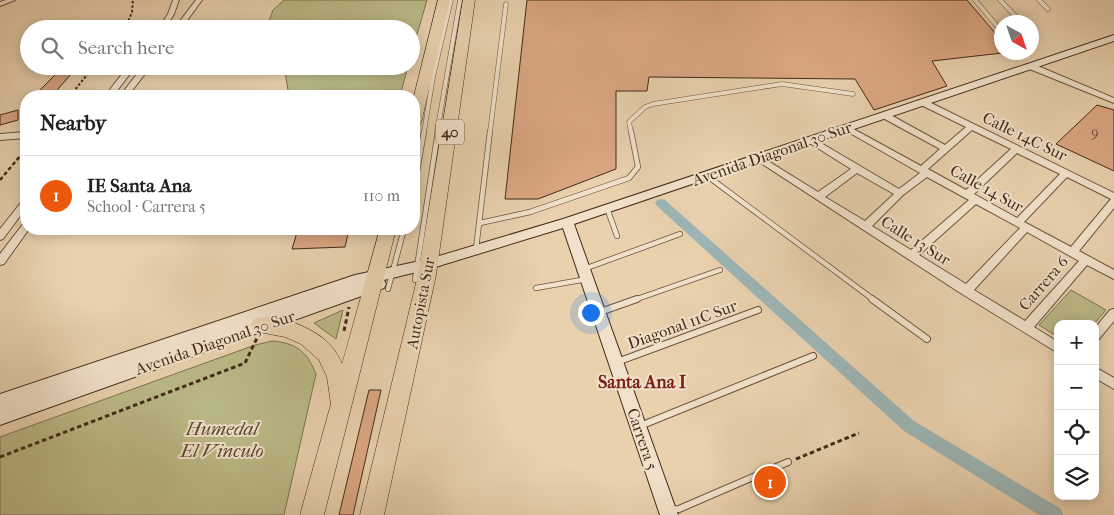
<!DOCTYPE html>
<html lang="en">
<head>
<meta charset="utf-8">
<style>
	:root { --surface:#fff; --page:#f2f2f2; --text:#222; --muted:#767676; --line:#e0e0e0; --accent:#ea580c }
	body { margin:0; font-family:"IM FELL French Canon",serif; background:var(--page); color:var(--text) }
	.controls { position:absolute; right:15px; bottom:15px; display:grid; overflow:hidden; border-radius:10px; box-shadow:0 2px 12px #0003 }
	.controls button { width:45px; height:45px; display:grid; place-items:center; padding:0; border:0; border-bottom:1px solid var(--line); background:var(--surface); color:var(--text); font:25px sans-serif }
	.compass { position:absolute; left:994px; top:15px; width:45px; height:45px; border-radius:50%; background:var(--surface); box-shadow:0 2px 12px #0003; rotate:140deg }
	.you { position:absolute; left:590px; top:312px; width:18px; height:18px; margin:-12px; border:4px solid #fff; border-radius:50%; background:#1a73e8; box-shadow:0 0 0 8px #1a73e833 }
	.badge { display:grid; place-items:center; width:32px; height:32px; border-radius:50%; background:var(--accent); color:#fff; font-size:16px; font-weight:700 }
	.pin { position:absolute; translate:-50% -50%; border:2px solid #fff; box-shadow:0 1px 5px #0006 }
	.list { margin:0; padding:0; list-style:none }
	h2 { display:flex; justify-content:space-between; align-items:center; height:65px; margin:0; padding:0 20px; font-size:21px }
	h2 small { font-size:16px; font-weight:400; color:var(--muted) }
	.list li { display:grid; grid-template-columns:32px 1fr auto; gap:15px; align-items:center; box-sizing:border-box; height:80px; padding:0 20px; border-top:1px solid var(--line) }
	.list b { display:block; font-size:19px; white-space:nowrap }
	.list p { margin:0; font-size:16px; white-space:nowrap; color:var(--muted) }
	.list em { font-size:16px; font-style:normal; color:var(--muted) }
	.icon { flex:none; width:28px; height:28px; fill:none; stroke:currentColor; stroke-width:2; stroke-linecap:round; stroke-linejoin:round }
	.map { position:relative; flex:none; width:1114px; height:515px; overflow:hidden }
	.search { position:absolute; background:var(--surface); box-shadow:0 2px 12px #0003; left:20px; top:20px; width:400px; height:55px; display:flex; align-items:center; gap:12px; box-sizing:border-box; padding:0 18px; border-radius:28px; color:var(--muted); font-size:19px }
	.panel { position:absolute; background:var(--surface); box-shadow:0 2px 12px #0003; left:20px; top:90px; width:400px; height:145px; border-radius:20px }
	.map>svg:first-child { display:block }
</style>
</head>
<body>
<div class="map">
<svg width="1114" height="515" viewBox="0 0 1114 515">
	<rect width="100%" height="100%" fill="#e9d1ae"/>
	<filter id="stains"><feTurbulence type="fractalNoise" baseFrequency=".004" numOctaves="4"/><feColorMatrix values="0 0 0 0 .2 0 0 0 0 .09 0 0 0 0 .02 0 0 0 .5 -.17"/></filter>
	<radialGradient id="worn" r=".72"><stop offset=".6" stop-color="#630" stop-opacity="0"/><stop offset="1" stop-color="#630" stop-opacity=".3"/></radialGradient>
	<path fill="#bbba87" stroke="#7e7250" d="M284,0H427L411,55V29H266L273,10Z
		M284,66H408L400,96H289Z
		M1071,290L1106,310L1094,324H1058V337L1039,325Z
		M343,310L336,339L314,323Z
		M272,341C296,343 307,351 316,374L284,515H0V437L255,345Z"/>
	<g fill="none" stroke-linecap="round" stroke-linejoin="round">
		<path fill="#9cb5b5" fill-rule="evenodd" d="M661,199L665,200L914,421L1061,509L1063,515H1039L904,431L657,206L655,203L657,200Z"/>
	</g>
	<path fill="#dba783" stroke="#422a18" d="M527,0H967L1002,41V53L932,61L947,86L874,110L855,79L649,77L647,91H616V169L538,199H505Z
		M64,66H78L52,96H34Z
		M1097,105L1114,110V171L1056,144Z
		M18,110V120L0,125V115Z
		M298,229H349L345,247L292,249Z
		M369,390H381L353,515H339Z"/>
	<g fill="none" stroke-linecap="round" stroke-linejoin="round">
		<g stroke="#6c543e" stroke-width="5">
			<path id="lane-far2" d="M975,0L1002,32
				M1000,0L1021,22
				M1039,0L1048,9
				M424,132L433,77L451,0
				M437,132L460,0
				M490,132L506,4
				M631,132L629,122L645,107L653,104L782,84L853,94"/>
		</g>
		<g stroke="#6c543e" stroke-width="6">
			<path id="lane-far1" d="M706,175L874,300
				M414,189L424,131
				M607,208L617,236
				M480,223L530,212L629,178L638,167L631,131
				M476,249L490,131
				M584,269L680,234
				M415,280L438,131
				M536,288L587,279
				M388,289L404,229
				M634,300L720,270"/>
		</g>
		<g stroke="#6c543e" stroke-width="8">
			<path id="lane" d="M872,299L927,339
				M600,312L637,299
				M617,362L758,310
				M640,426L813,356
				M670,510L679,509L788,462"/>
		</g>
		<g stroke="#6c543e" stroke-width="2">
			<path id="street" d="M6,0H15L0,6V2Z
				M173,0H179L174,14L165,29H158L168,14Z
				M196,0H202L181,29H174Z
				M1027,64H1033L1114,98V103L1027,68Z
				M128,66H136L113,96H105Z
				M143,66H151L128,96H120Z
				M919,100H925L1114,193V208L1079,251L1114,270V279L1087,265L1034,327L1058,342V353L962,294L753,158L757,155L760,156L818,192L851,169L808,142V138L811,137L899,189L920,173L841,128L842,126H848L921,166L940,149L881,117V113H887L945,145L966,127L919,104ZM972,130L1011,149L966,190L928,169ZM1017,153L1060,174L1017,218L974,194ZM857,173L894,194L865,221L825,197ZM927,177L969,200L911,250L872,226L903,195ZM1067,177L1111,199L1071,247L1024,222ZM976,204L1020,228L966,284L919,255ZM1027,232L1079,261L1025,321L974,290Z
				M26,132V138L0,140V134Z
				M26,199V208L3,239L0,240V229L23,200Z
				M26,223V229H29L4,264L0,265V254L23,224Z
				M1114,309V321L1099,339L1095,341V328L1110,310Z
				M1095,367L1114,378V389L1095,378Z"/>
		</g>
		<g stroke="#422a18" stroke-width="2">
			<path id="secondary" d="M1114,35V41L574,224L678,515H660L563,228L429,269L384,280L386,284L384,288L0,425V394L355,275L429,259L563,219Z"/>
		</g>
		<g stroke="#422a18" stroke-width="1">
			<path id="highway" d="M438,0H450L421,123L419,126L414,127V96Z
				M463,0H475L436,275L384,515H360L418,275Z
				M380,229H396L324,515H300L331,404L327,377L319,360L301,344L285,337L254,331L251,325L254,319C274,312 308,326 324,339C332,346 338,354 342,364Z"/>
		</g>
		<path stroke="#422a18" stroke-width="2" stroke-dasharray="2.5 2" stroke-linecap="butt" d="M125,29L132,12L133,0
			M70,96L94,66"/>
		<path stroke="#422a18" stroke-width="2.5" stroke-dasharray="4 2.5" stroke-linecap="butt" d="M0,180L26,149"/>
		<path stroke="#422a18" stroke-width="3" stroke-dasharray="4.5 3" stroke-linecap="butt" d="M344,331L349,307
			M0,457L245,363L257,338
			M796,459L859,433"/>
		<use href="#lane-far2" stroke="#f1e1ca" stroke-width="4"/>
		<use href="#lane-far1" stroke="#f1e1ca" stroke-width="4.5"/>
		<use href="#lane" stroke="#f1e1ca" stroke-width="6"/>
		<use href="#street" fill="#f1e1ca" fill-rule="evenodd"/>
		<use href="#secondary" fill="#f1e1ca" fill-rule="evenodd"/>
		<use href="#highway" fill="#e9d1ae" fill-rule="evenodd"/>
	</g>
	<g text-anchor="middle" stroke-width="4" stroke-linejoin="round" paint-order="stroke">
		<g font-size="14" fill="#684933">
			<text x="1095" y="137">9</text>
		</g>
		<rect fill="#f1e1ca" stroke="#76614d" stroke-width="1" x="436" y="119.5" width="28" height="25" rx="4"/>
		<g font-size="15" font-weight="bold" fill="#422a18">
			<text x="450" y="137">40</text>
		</g>
		<g font-size="16" fill="#422a18" stroke="#f1e1ca">
			<text transform="translate(1025 136) rotate(26)" y="6">Calle 14C Sur</text>
			<text transform="translate(772 153) rotate(-19)" y="6">Avenida Diagonal 30 Sur</text>
			<text transform="translate(987 188) rotate(29)" y="6">Calle 14 Sur</text>
			<text transform="translate(916 240) rotate(32)" y="6">Calle 13 Sur</text>
			<text transform="translate(1043 283) rotate(-49)" y="6">Carrera 6</text>
			<text transform="translate(420 303) rotate(-79)" y="6">Autopista Sur</text>
			<text transform="translate(682 324) rotate(-20)" y="6">Diagonal 11C Sur</text>
			<text transform="translate(215 342) rotate(-19)" y="6">Avenida Diagonal 30 Sur</text>
			<text transform="translate(643 439) rotate(71)" y="6">Carrera 5</text>
		</g>
		<g font-size="18" font-weight="bold" fill="#7a1f14" stroke="#f1e1ca">
			<text x="642" y="388">Santa Ana I</text>
		</g>
		<g font-size="19" font-style="italic" fill="#5a472e" stroke="#f1e1ca">
			<text x="222" y="435">Humedal<tspan x="222" dy="22">El Vinculo</tspan></text>
		</g>
	</g>
	<rect width="100%" height="100%" filter="url(#stains)"/>
	<rect width="100%" height="100%" fill="url(#worn)"/>
</svg>
<div class="controls">
<button>+</button>
<button>−</button>
<button><svg class="icon" aria-label="locate" viewBox="0 0 24 24"><circle cx="12" cy="12" r="6"/><path d="M12 2v4M12 18v4M2 12h4M18 12h4"/></svg></button>
<button><svg class="icon" aria-label="layers" viewBox="0 0 24 24"><path d="M12 4l9 5-9 5-9-5zM3 14l9 5 9-5"/></svg></button>
</div>
<svg class="compass" viewBox="-18 -18 36 36"><path d="M0-13l5 13h-10z" fill="#e53935"/><path d="M0 13l5-13h-10z" fill="#767676"/></svg>
<div class="you"></div>
<div class="pin badge" style="left:770px;top:482px">1</div>
<div class="search"><svg class="icon" aria-label="search" viewBox="0 0 24 24"><circle cx="10" cy="10" r="6"/><path d="M15 15l6 6"/></svg>Search here</div>
<section class="panel">
<h2>Nearby<small></small></h2>
<ul class="list">
<li><span class="badge">1</span><div><b>IE Santa Ana</b><p>School · Carrera 5</p></div><em>110 m</em></li>
</ul>
</section>
</div>
</body>
</html>
